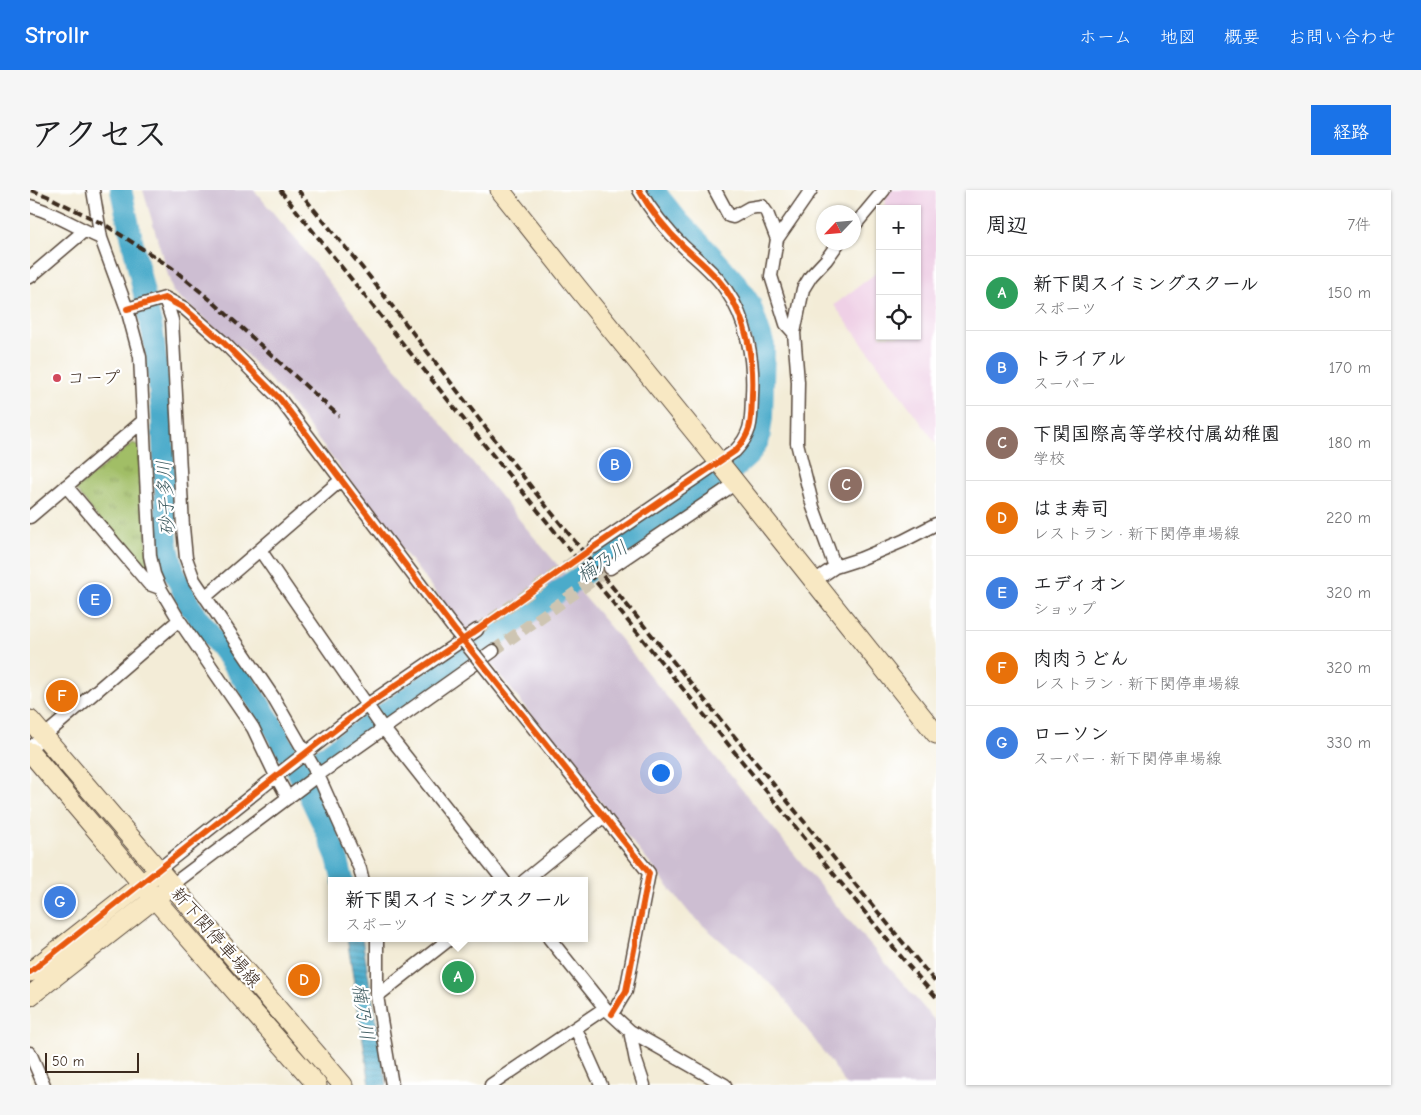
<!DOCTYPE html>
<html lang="ja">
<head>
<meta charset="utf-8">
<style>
	:root { --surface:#fff; --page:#f6f6f6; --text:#202124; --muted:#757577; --line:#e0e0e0; --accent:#1a73e8 }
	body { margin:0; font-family:"Comic Neue","Klee One",sans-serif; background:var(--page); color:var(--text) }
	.controls { position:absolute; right:15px; top:15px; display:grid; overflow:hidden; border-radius:0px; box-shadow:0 1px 4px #0004 }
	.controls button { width:45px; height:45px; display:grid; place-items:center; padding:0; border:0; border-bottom:1px solid var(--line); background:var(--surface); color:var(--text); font:25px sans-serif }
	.compass { position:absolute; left:786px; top:15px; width:45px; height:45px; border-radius:50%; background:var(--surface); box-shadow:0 1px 4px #0004; rotate:244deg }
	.scale { position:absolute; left:15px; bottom:12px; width:94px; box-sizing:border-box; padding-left:5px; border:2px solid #3b2a1e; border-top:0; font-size:14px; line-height:18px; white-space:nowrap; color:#3b2a1e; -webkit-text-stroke:4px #fff; paint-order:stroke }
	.you { position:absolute; left:630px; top:582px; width:18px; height:18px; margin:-12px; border:4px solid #fff; border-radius:50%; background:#1a73e8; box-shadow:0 0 0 8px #1a73e833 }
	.badge { display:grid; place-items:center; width:32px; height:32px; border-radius:50%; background:var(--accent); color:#fff; font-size:16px; font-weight:700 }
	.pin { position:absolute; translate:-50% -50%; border:2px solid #fff; box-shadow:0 1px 5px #0006 }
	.popup { position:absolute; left:298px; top:687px; width:260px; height:65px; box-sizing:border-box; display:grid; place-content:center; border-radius:0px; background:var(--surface); filter:drop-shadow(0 1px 4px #0005); font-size:16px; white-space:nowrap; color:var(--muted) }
	.popup b { font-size:19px; color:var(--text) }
	.popup::after { content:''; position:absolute; left:50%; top:100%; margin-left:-10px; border:10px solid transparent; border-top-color:var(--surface) }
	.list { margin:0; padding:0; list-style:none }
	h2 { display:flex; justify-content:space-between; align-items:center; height:65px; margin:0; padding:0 20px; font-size:21px }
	h2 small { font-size:16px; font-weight:400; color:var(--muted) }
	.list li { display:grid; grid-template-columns:32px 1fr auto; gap:15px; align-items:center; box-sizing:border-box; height:75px; padding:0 20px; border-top:1px solid var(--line) }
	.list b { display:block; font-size:19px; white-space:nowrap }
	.list p { margin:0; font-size:16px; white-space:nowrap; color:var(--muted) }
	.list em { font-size:16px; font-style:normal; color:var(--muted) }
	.icon { flex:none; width:28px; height:28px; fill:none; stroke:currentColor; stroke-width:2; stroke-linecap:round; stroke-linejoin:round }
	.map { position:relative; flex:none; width:906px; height:895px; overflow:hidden; border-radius:0px }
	header { display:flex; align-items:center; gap:30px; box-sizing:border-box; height:70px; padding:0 25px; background:var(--accent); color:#fff }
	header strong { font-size:24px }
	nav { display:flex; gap:28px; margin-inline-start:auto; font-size:18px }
	.intro { display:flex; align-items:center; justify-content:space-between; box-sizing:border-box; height:120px; padding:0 30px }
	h1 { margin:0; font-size:35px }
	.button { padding:12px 22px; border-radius:0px; background:var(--accent); color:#fff; font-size:18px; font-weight:700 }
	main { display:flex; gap:30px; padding:0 30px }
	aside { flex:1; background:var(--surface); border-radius:0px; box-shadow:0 1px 4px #0004 }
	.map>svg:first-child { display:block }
</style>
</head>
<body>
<header>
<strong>Strollr</strong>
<nav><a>ホーム</a><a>地図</a><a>概要</a><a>お問い合わせ</a></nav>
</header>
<div class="intro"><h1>アクセス</h1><a class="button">経路</a></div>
<main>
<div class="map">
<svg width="906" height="895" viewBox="0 0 906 895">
	<defs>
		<pattern id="grass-tufts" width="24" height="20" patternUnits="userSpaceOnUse" patternTransform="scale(1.25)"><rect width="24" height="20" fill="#a1be66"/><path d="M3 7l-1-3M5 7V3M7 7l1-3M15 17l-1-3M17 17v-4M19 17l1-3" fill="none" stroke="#849b53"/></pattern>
		<pattern id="water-rules" width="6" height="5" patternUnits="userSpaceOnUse" patternTransform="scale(1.25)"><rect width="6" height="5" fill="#4babca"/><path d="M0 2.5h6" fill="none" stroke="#408ba3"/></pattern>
	</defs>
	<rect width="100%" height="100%" fill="#fff"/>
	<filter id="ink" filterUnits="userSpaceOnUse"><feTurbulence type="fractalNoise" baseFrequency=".02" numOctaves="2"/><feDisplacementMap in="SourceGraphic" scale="10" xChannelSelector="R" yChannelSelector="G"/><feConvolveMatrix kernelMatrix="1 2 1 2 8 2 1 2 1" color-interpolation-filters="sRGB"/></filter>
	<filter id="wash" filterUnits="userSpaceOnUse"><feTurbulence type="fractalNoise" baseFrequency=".0096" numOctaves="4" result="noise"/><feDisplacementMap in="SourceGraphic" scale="20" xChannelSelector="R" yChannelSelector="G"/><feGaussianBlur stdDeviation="1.12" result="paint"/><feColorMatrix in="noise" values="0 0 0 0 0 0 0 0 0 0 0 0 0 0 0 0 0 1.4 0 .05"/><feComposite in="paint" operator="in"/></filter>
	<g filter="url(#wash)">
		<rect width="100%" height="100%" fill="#f3ecd7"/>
		<path fill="#efd0e6" d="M857,0H906V253L804,115L850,80V146H887V19H854Z"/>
		<path fill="#cdbed2" d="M113,0H224L267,51L366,178L497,339L586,444L795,702L906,832V895H816L808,882L749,801L661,725L512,539L347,327L255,206L213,161L143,102Z"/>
		<path fill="url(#grass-tufts)" stroke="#6e7442" d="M103,253L110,256L119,384L114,386L45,299Z"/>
		<path fill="url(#water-rules)" stroke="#436a74" d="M296,620C307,643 315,666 321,691H306L294,651L283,625Z
			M317,748H332L357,895H340Z"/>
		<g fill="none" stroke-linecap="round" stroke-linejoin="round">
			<path stroke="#4babca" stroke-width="22" d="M91,0L123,144L132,221L137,353L144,382L160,416L213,489L242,534L269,584L294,636L307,667L313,691
				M269,584L706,277L720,264L729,249L732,227L734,156L720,114L706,93L681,65L649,32L632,11L624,0"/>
		</g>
	</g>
	<g filter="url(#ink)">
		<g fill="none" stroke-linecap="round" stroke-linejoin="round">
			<path stroke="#cec5b2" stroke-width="12" stroke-dasharray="12 6" stroke-linecap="butt" d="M447,440L564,357
				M463,461L580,378"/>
			<g stroke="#57473a" stroke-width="15">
				<path id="street" d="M63,0L71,48L97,119L110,167L120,366L124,384L130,398L149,430L223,538L246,586L258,608
					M685,0L699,26L703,27L719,18L732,16L737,23L747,49
					M0,16C25,23 47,38 71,48
					M824,36L854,0
					M0,87L54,41
					M135,108L142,130L153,337L156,368L164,390L243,507L288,585L330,679L333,691
					M97,119L135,108L154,118L194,153L250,209L424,439
					M764,143L756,134L741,86L747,49L781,0
					M36,296L119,394L130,398
					M0,327L113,231
					M564,357L705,261C723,242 721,230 722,205C724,169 717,130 696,100C685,83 668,70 654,57C636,40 621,21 609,0
					M230,360L350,534L474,691
					M805,377L783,317L767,253L768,192L764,143L773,99L781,86L796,70L809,52
					M580,378L706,293
					M784,391L805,377L830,369L873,351L906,334
					M175,407L311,290
					M454,476L619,683L596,801L582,824
					M0,558L149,430
					M128,680L250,583L337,515L447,440
					M494,691L574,626
					M142,695L288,585L463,461
					M347,748V806L362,895
					M519,748L575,818L600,841L695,895
					M347,806L421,748
					M546,839L571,895
					M600,841L606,871L614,895
					M0,863L14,895
					M461,895L575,818"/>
			</g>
			<g stroke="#57473a" stroke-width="21">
				<path id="secondary" d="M470,0L547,97L689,272L906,544
					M0,530L313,895
					M0,562L124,708L287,895
					M0,782L121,687
					M0,806L133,702"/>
			</g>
			<use href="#street" stroke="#fff" stroke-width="12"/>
			<use href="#secondary" stroke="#f8e8c3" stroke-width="19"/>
			<path stroke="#3b2a1e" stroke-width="4" stroke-dasharray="8 4" stroke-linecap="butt" d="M1,0L17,6L77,36L142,78L183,112L309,226
				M250,0L426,220L877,774L906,807
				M268,0L339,86L512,311L906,793"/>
			<g stroke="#57473a" stroke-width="15" stroke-linecap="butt">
				<path id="street-bridge" d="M424,439L454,476"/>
			</g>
			<use href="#street-bridge" stroke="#fff" stroke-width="12"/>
			<g stroke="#fff" stroke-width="9">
				<path id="cycleway" d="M97,119L135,108L154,118L194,153L250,209L424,439L619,683L596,801L582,824
					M0,782L250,583L337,515L447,440L564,357L705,261C723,242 721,230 722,205C724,169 717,130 696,100C685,83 668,70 654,57C636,40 621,21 609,0"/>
			</g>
			<use href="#cycleway" stroke="#e8590c" stroke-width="6"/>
		</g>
	</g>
	<circle fill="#d1495b" stroke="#fff" stroke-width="2" cx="27" cy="188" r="5"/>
	<g text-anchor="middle" stroke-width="4.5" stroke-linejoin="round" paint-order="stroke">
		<g font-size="18" fill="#3b2a1e" stroke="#fff" text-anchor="start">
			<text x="37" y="194">コープ</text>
		</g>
		<g font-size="18" fill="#3b2a1e" stroke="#fff">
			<text transform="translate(186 747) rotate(49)" y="6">新下関停車場線</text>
		</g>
		<g font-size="19" font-style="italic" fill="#415e63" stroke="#fff">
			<text transform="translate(135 308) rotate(-93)" y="7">砂子多川</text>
			<text transform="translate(572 371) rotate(-35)" y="7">楠乃川</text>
			<text transform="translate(334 822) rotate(81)" y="7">楠乃川</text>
		</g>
	</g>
</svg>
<div class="controls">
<button>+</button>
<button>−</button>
<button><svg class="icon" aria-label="locate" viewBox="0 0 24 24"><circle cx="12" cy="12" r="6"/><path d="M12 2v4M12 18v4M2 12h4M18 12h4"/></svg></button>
</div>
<svg class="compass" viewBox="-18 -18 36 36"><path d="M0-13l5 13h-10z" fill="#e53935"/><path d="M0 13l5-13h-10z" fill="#757577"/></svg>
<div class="scale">50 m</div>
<div class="you"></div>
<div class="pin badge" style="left:428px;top:787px;background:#2e9e5b">A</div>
<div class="popup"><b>新下関スイミングスクール</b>スポーツ</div>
<div class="pin badge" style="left:585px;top:275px;background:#3f7fe0">B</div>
<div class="pin badge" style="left:816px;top:295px;background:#8d6e63">C</div>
<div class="pin badge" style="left:274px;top:790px;background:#e8710a">D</div>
<div class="pin badge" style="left:65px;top:410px;background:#3f7fe0">E</div>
<div class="pin badge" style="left:32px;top:506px;background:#e8710a">F</div>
<div class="pin badge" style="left:30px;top:712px;background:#3f7fe0">G</div>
</div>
<aside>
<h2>周辺<small>7件</small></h2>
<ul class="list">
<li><span class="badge" style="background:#2e9e5b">A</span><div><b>新下関スイミングスクール</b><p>スポーツ</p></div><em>150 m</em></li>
<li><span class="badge" style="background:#3f7fe0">B</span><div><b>トライアル</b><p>スーパー</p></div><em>170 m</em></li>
<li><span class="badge" style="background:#8d6e63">C</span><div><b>下関国際高等学校付属幼稚園</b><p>学校</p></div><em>180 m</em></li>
<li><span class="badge" style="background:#e8710a">D</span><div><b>はま寿司</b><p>レストラン · 新下関停車場線</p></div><em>220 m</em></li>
<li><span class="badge" style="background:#3f7fe0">E</span><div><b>エディオン</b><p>ショップ</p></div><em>320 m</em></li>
<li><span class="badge" style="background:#e8710a">F</span><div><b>肉肉うどん</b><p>レストラン · 新下関停車場線</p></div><em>320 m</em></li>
<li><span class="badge" style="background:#3f7fe0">G</span><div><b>ローソン</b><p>スーパー · 新下関停車場線</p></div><em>330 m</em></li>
</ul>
</aside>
</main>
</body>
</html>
